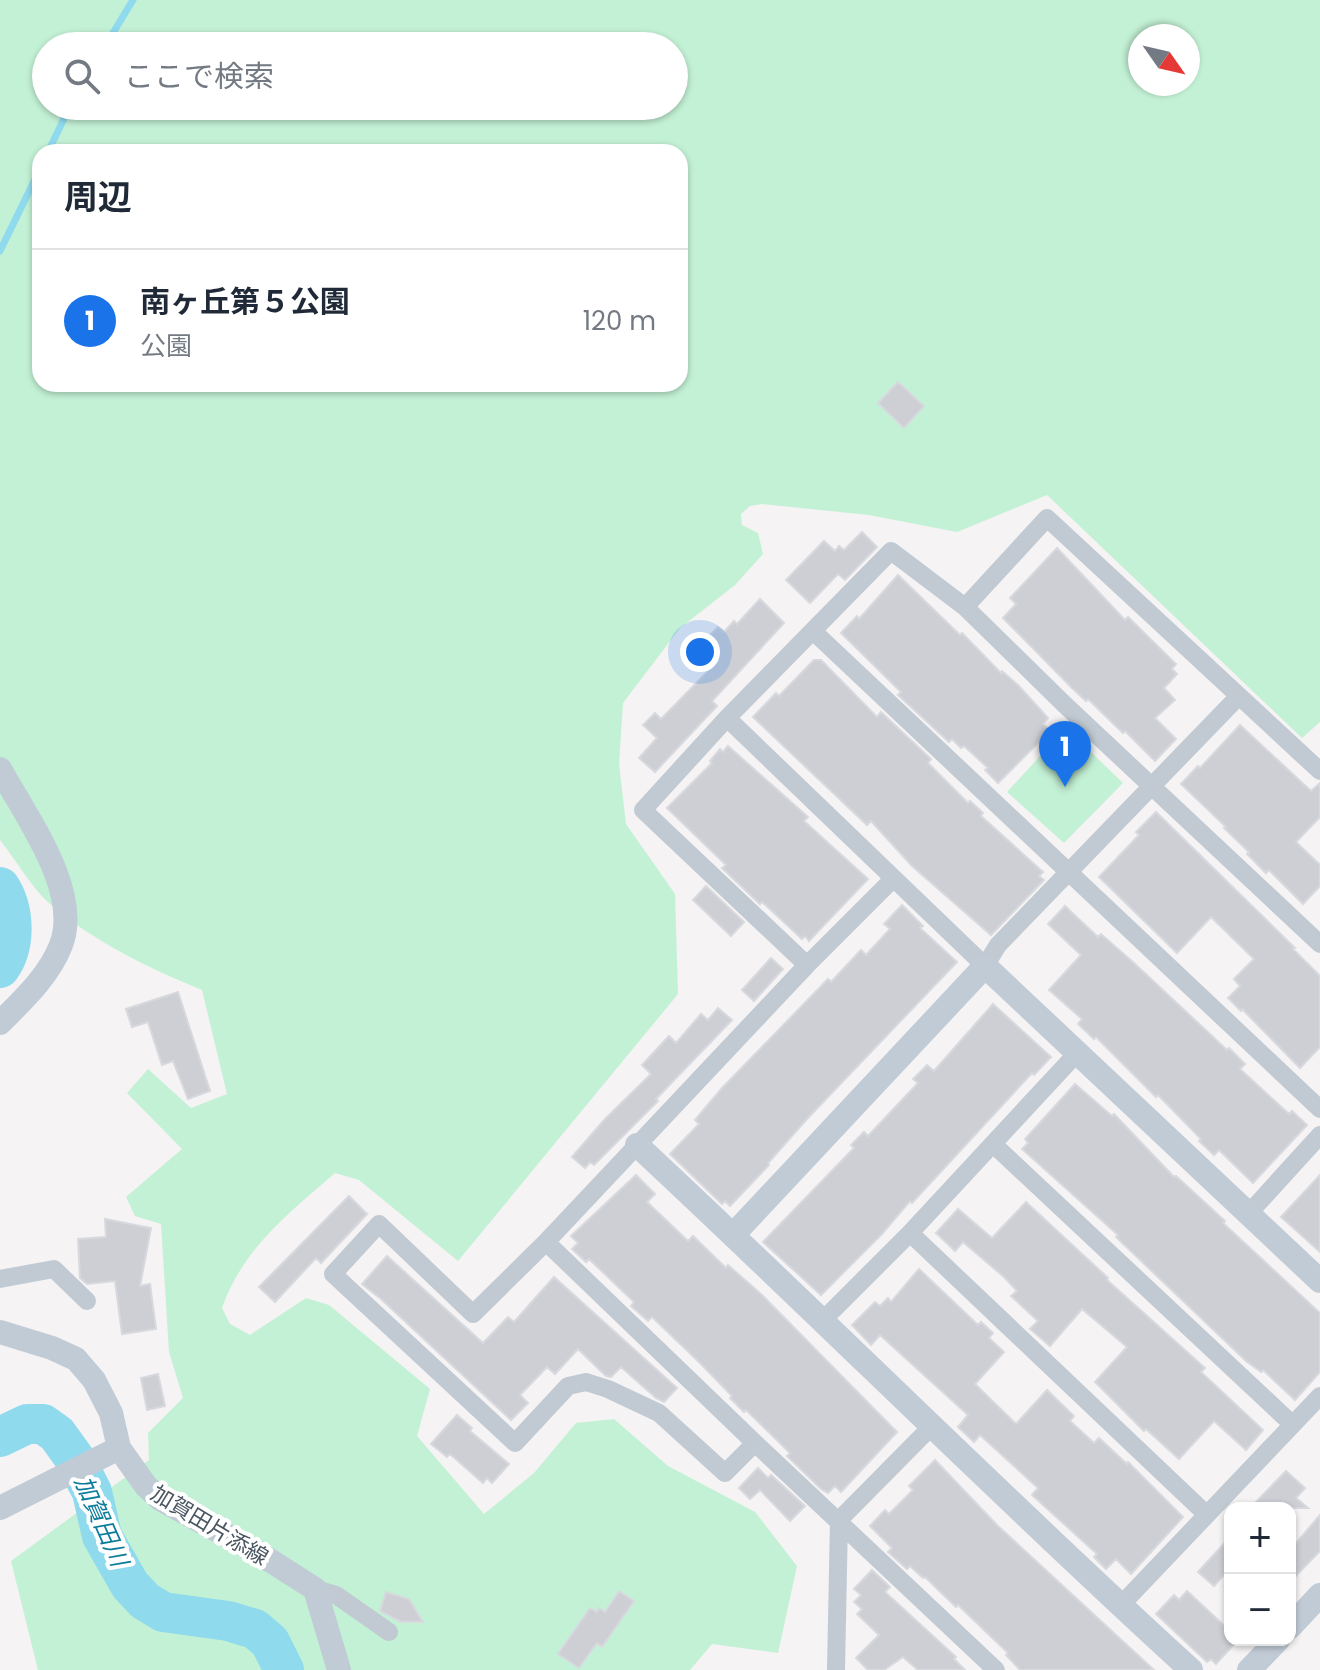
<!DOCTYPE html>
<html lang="ja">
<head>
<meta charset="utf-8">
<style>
	:root { --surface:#fff; --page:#f6f6f7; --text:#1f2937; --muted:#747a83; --line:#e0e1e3; --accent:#1a73e8 }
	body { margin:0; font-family:Poppins,"Noto Sans JP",sans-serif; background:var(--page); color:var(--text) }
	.controls { position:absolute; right:24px; bottom:24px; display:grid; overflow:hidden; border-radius:16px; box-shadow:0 2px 6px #0004 }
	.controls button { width:72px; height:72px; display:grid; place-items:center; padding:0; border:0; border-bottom:2px solid var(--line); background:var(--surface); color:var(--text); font:40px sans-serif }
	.compass { position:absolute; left:1128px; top:24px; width:72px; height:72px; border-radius:50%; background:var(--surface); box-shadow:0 2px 6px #0004; rotate:124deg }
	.you { position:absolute; left:700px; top:652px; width:28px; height:28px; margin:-20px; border:6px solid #fff; border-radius:50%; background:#1a73e8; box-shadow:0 0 0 12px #1a73e833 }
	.badge { display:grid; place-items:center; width:52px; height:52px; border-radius:50%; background:var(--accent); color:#fff; font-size:26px; font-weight:700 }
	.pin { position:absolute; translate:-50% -66px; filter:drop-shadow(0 2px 4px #0008) }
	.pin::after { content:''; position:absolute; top:42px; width:28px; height:24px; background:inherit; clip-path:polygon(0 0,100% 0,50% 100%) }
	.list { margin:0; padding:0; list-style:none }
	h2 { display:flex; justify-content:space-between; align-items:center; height:104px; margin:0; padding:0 32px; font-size:34px }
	h2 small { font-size:26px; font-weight:400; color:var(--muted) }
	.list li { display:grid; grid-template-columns:52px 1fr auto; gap:24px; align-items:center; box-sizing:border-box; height:144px; padding:0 32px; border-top:2px solid var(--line) }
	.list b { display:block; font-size:30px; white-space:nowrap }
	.list p { margin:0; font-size:26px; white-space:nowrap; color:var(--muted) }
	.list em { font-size:26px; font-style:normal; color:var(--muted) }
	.icon { flex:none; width:44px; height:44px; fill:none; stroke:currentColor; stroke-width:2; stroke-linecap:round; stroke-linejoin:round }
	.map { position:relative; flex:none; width:1320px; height:1670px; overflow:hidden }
	.search { position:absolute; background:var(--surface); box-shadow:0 2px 6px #0004; left:32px; top:32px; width:656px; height:88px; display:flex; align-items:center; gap:20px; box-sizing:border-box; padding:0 28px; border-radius:44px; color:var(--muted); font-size:30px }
	.panel { position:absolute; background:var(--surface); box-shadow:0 2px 6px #0004; left:32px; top:144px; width:656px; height:248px; border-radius:24px }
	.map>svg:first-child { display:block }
</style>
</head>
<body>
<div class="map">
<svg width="1320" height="1670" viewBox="0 0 1320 1670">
	<rect width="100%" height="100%" fill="#f5f3f3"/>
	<path fill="#c3f1d5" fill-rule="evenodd" d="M0,0H1320V722L1302,738L1047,495L957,532L869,515L762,504L750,506L741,514L742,525L758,533L763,554L735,585L680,628L623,703L619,764L626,824L675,894L678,994L458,1261L359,1180L335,1173C289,1213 243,1248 222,1308L230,1324L250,1335L306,1298L329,1305L430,1389L417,1436L484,1514L534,1473L576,1423L614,1419L668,1466L755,1512L797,1566L778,1653L712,1644L690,1670H38L11,1561L149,1460L148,1433L183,1398L169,1352L161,1224L135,1216L126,1197L182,1149L127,1093L148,1069L191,1108L227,1094L202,990C149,968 94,942 50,904C31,887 16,860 0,840ZM1140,36H1188V84H1140ZM46,46H674V106H46ZM40,152H680V384H40Z
		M1066,728L1123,783L1064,843L1007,792Z"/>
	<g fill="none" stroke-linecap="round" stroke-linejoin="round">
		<path stroke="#90daee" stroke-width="7" d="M105,46L133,0
			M48,152L70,106
			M0,251L40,169"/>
		<path stroke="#90daee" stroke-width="40" d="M0,887C15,910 16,946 0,968
			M0,1437L27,1424H43L57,1434L75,1459L92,1492L102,1536L130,1585L145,1601L163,1612L228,1621L255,1629L270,1642L284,1670"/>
	</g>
	<path fill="#cdcfd5" stroke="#d7d9de" stroke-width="2" d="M898,382L924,406L904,428L878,403Z
		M862,532L877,547L845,580L838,574L810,603L786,580L824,541L835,551L839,546L844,550Z
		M1057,548L1125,620L1128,617L1176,664L1172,669L1177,674L1164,688L1175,700L1155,718L1176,739L1155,761L1125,731L1123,733L1088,699L1086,701L1072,688L1003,618L1016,604L1010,598Z
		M898,575L960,635L962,633L1001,673L1002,671L1018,685L1048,718L1043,724L1050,731L998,783L985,770L988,768L964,746L961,748L952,739L949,742L898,695L901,692L841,633L857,616L859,619Z
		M760,599L784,623L712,701L717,706L655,772L639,758L657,738L643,725L655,713L661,719L718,661L710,653L713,650L704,641L718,627L724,632L734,621L737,624Z
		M814,660H821L877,717L881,712L931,759L928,763L968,803L970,801L983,813L981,816L1043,872L1039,876L1044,880L991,935L912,866L871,821L867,825L753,717L776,693L779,696Z
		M1240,725L1311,791L1320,783V817L1296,842L1320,865V886L1303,904L1269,870L1266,873L1247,854L1249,852L1224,828L1226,827L1181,784L1198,766L1200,768Z
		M728,746L808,817L804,821L868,879L809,941L805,936L802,939L772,911L762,902L760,904L722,868L726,865L667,808L712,763L710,761L720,749L723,752Z
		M1156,812L1295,948L1293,949L1320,976V1047L1300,1068L1242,1009L1241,1011L1228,998L1240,986L1234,979L1254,959L1211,917L1177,953L1099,877L1139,835L1136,832Z
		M706,886L744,922L731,936L693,900Z
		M902,905L923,926L920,928L957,962L807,1119L768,1163L769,1165L730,1206L725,1201L722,1204L670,1154L699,1124L695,1120L722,1088L828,979L831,982L861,950L866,955L890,929L884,924Z
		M1065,906L1098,937L1101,934L1134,963L1227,1050L1229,1048L1245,1064L1240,1069L1289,1114L1292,1111L1307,1125L1253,1183L1219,1150L1214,1155L1199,1141L1201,1139L1158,1095L1156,1097L1096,1037L1094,1039L1078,1024L1082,1019L1049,990L1081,955L1048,924Z
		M771,958L783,969L754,1001L742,990Z
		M178,992L210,1091L188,1099L173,1061L162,1065L148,1022L132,1027L126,1009Z
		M993,1004L1051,1057L1034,1075L1032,1073L912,1203L910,1201L882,1234L821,1295L763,1242L854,1148L851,1145L864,1132L868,1136L918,1083L913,1079L927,1065L934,1071Z
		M718,1008L732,1020L656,1099L658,1101L594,1165L590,1162L585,1168L572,1157L605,1119L651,1074L642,1065L669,1036L676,1043L701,1014L708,1020Z
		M1075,1084L1112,1116L1114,1114L1174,1177L1176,1176L1225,1221L1223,1223L1320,1313V1372L1295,1400L1263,1370L1261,1372L1246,1361L1116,1237L1118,1235L1022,1149L1028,1143L1025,1139Z
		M636,1175L655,1194L647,1202L688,1241L693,1236L726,1268L728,1265L762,1295L897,1432L841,1492L835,1486L828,1493L821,1489L787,1456L790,1453L746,1410L744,1412L730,1398L732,1396L700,1363L652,1317L648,1321L631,1306L634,1302L589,1259L586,1262L572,1249L578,1243L571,1236Z
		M1320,1175V1252L1281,1217Z
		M349,1196L367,1214L321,1263L316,1258L275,1302L259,1287Z
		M1026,1202L1108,1278L1107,1280L1205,1368L1201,1372L1263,1430L1246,1450L1214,1421L1179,1459L1146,1429L1144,1431L1095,1382L1127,1347L1082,1309L1050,1346L1030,1329L1038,1321L1011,1296L1017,1291L1004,1277L963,1242L955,1251L936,1233L958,1209L992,1238Z
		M105,1219L151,1228L140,1286L150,1284L156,1329L122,1334L115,1281L87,1284L80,1278L78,1239L106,1237Z
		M387,1256L483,1343L508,1317L514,1322L554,1277L677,1388L664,1402L656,1398L621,1367L611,1377L606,1376L578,1349L555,1374L547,1367L520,1395L528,1403L511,1420L381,1299L362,1284Z
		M919,1269L978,1325L981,1322L993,1333L989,1338L1004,1352L975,1384L1016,1424L1047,1390L1074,1416L1070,1421L1094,1443L1099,1438L1127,1464L1128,1462L1183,1517L1131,1574L1116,1559L1106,1569L1094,1557L1097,1554L1032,1495L1038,1488L980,1435L974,1442L958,1427L968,1415L880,1335L871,1345L852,1325L875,1302L880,1306L888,1298L891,1302Z
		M158,1374L165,1406L147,1410L141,1378Z
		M457,1415L472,1428L470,1431L509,1464L492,1483L487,1478L483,1483L450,1454L447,1457L431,1444Z
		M935,1460L997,1525L1154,1670H1020L1006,1655L1008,1653L958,1605L956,1607L925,1577L923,1578L910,1566L907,1569L888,1552L892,1548L870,1526L885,1510L889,1514L913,1490L909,1486Z
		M758,1468L768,1478L771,1475L805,1506L790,1521L760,1490L750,1499L739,1488Z
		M1286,1471L1305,1488L1296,1498L1308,1508H1250Z
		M1320,1515V1551L1290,1582V1550Z
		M1230,1537V1568L1214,1586L1198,1572Z
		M872,1570L890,1587L885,1592L956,1657L954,1659L965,1670H918L903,1657L884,1670H868L856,1658L879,1635L857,1614L862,1609L854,1602L861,1595L854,1589Z
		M619,1591L634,1601L602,1647L597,1643L579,1668L558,1654L590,1608L597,1612L599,1608L605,1612Z
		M1187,1591L1230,1631V1640H1238L1216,1664L1211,1659L1207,1662L1156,1614L1174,1595L1179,1600Z
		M386,1592L409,1599L423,1622H401L380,1611Z"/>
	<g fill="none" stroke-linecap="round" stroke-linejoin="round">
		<path stroke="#c1cad2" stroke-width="18" d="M965,607L1047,518L1320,771
			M814,632L1320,1109
			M727,718L985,966L998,945L1238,697
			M807,965L893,879
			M993,1144L1292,1424
			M1250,1212L1320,1135
			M910,1233L1206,1514
			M546,1242L755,1443
			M0,1279L54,1269L87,1301
			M823,1320L910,1233L1078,1052
			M315,1589L336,1595L389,1632
			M1120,1606L1320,1396
			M836,1670L839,1520L931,1427
			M996,1670L755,1443L725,1473L659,1413L608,1389L586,1382L568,1386L515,1443L333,1274L379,1224L473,1314L546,1242L807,965L643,810L727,718L891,551L965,607L1064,704L1320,944"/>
		<path stroke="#c1cbd6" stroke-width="24" d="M0,769C25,815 82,891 61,945C49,976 23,1000 0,1023
			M637,1145C823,1318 1003,1499 1191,1670
			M733,1235L985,966L1320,1281
			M0,1332L52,1348L76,1359L94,1380L111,1413L119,1448L146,1486L160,1499L260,1554L315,1589L339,1670
			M0,1508L119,1448
			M1290,1627L1320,1595
			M1249,1670L1278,1640"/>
	</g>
	<g text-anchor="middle" stroke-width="8" stroke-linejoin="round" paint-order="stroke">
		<g font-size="22" fill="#4a5661" stroke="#fff">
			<text transform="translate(210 1525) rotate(31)" y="8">加賀田片添線</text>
		</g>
		<g font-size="24" font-style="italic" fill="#0c7c9b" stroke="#fff">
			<text transform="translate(101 1521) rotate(66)" y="8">加賀田川</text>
		</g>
	</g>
</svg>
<div class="controls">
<button>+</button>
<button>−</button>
</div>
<svg class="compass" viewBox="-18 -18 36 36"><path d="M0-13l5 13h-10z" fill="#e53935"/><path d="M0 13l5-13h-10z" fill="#747a83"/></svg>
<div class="you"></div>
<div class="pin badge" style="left:1065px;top:787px">1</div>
<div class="search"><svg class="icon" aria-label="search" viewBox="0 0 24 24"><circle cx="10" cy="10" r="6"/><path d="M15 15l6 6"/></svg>ここで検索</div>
<section class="panel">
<h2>周辺<small></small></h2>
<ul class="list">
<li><span class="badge">1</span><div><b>南ヶ丘第５公園</b><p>公園</p></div><em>120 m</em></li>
</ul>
</section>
</div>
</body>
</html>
